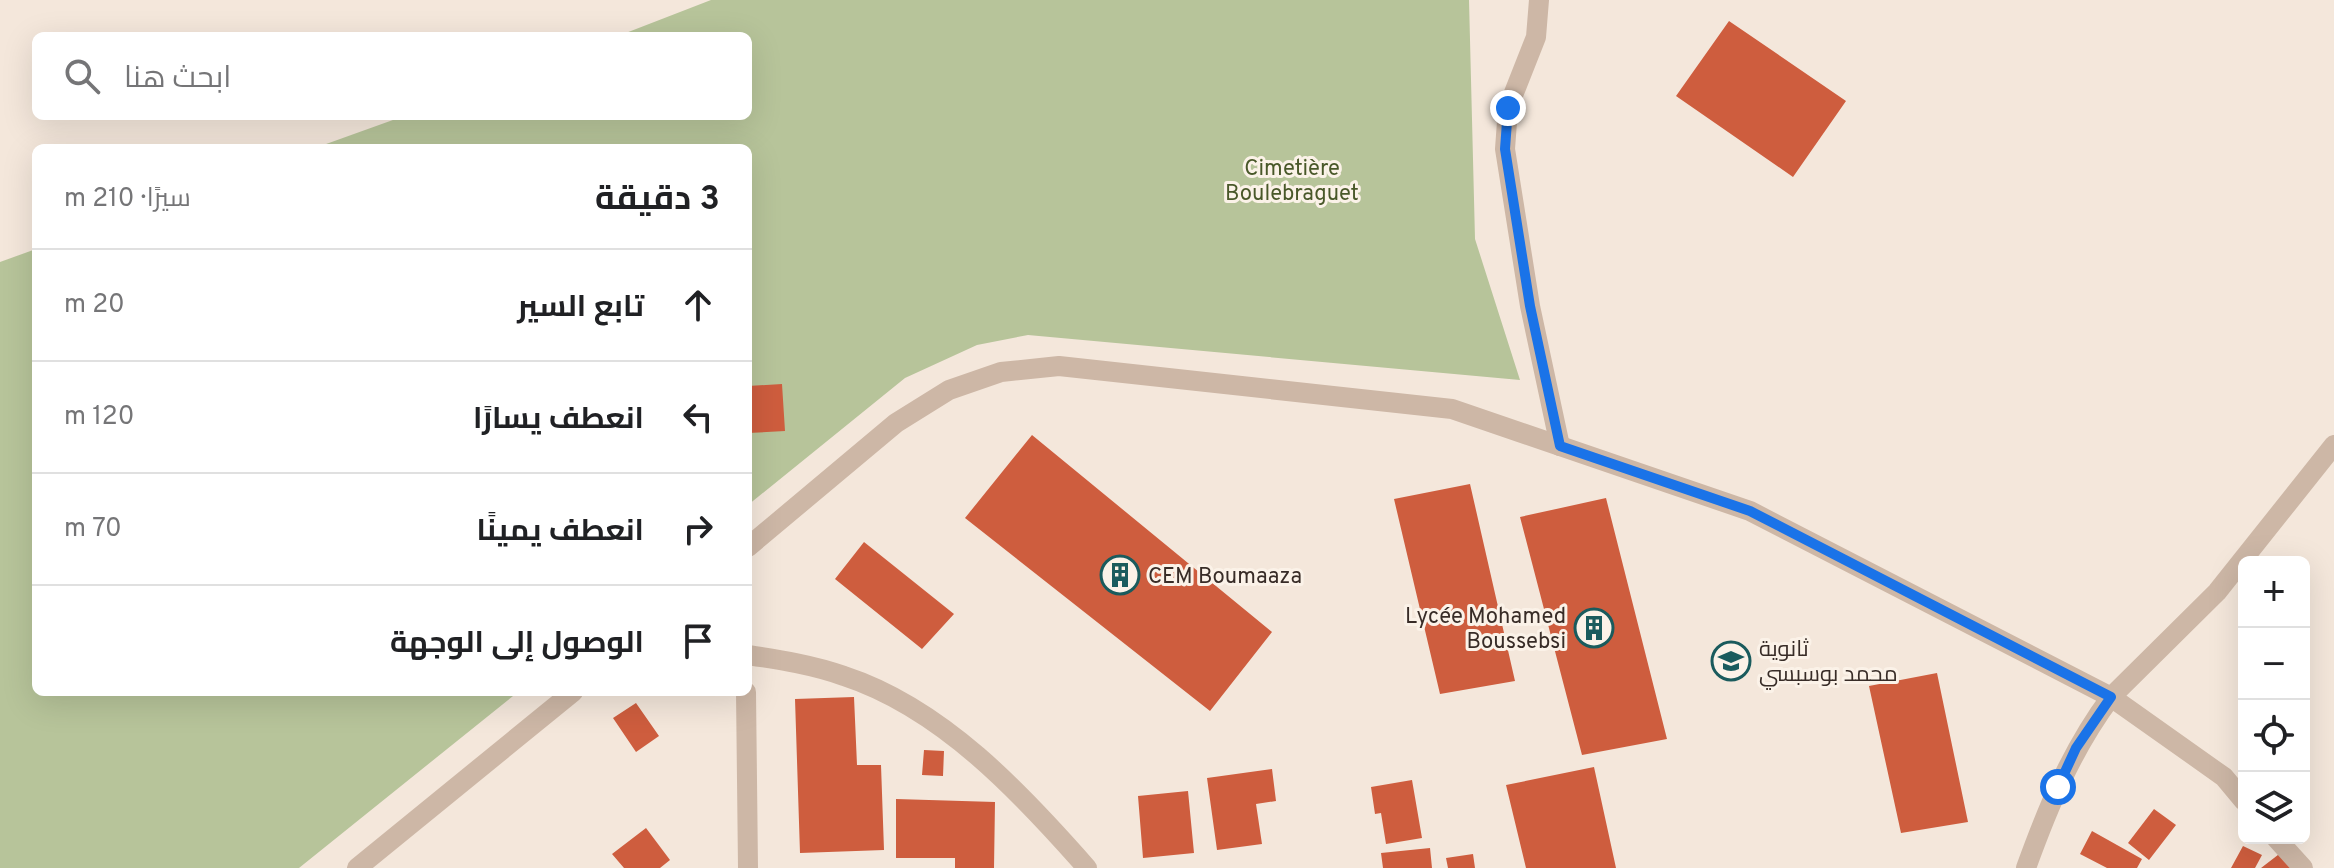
<!DOCTYPE html>
<html lang="ar">
<head>
<meta charset="utf-8">
<style>
	:root { --surface:#fff; --page:#f6f6f6; --text:#202124; --muted:#757577; --line:#e0e0e0 }
	body { margin:0; font-family:Overpass,Cairo,sans-serif; background:var(--page); color:var(--text); direction:rtl }
	.controls { position:absolute; right:24px; bottom:24px; display:grid; overflow:hidden; border-radius:12px; box-shadow:0 8px 32px #0002 }
	.controls button { width:72px; height:72px; display:grid; place-items:center; padding:0; border:0; border-bottom:2px solid var(--line); background:var(--surface); color:var(--text); font:40px sans-serif }
	.stop { position:absolute; width:24px; height:24px; margin:-18px; border:6px solid #1a73e8; border-radius:50%; background:#fff }
	.stop.end { background:#1a73e8; border-color:#fff; box-shadow:0 2px 8px #0008 }
	.list { margin:0; padding:0; list-style:none }
	h2 { display:flex; justify-content:space-between; align-items:center; height:104px; margin:0; padding:0 32px; font-size:34px }
	h2 small { font-size:26px; font-weight:400; color:var(--muted) }
	.list li { display:grid; grid-template-columns:52px 1fr auto; gap:24px; align-items:center; box-sizing:border-box; height:112px; padding:0 32px; border-top:2px solid var(--line) }
	.list b { display:block; font-size:30px; white-space:nowrap }
	.list em { font-size:26px; font-style:normal; color:var(--muted) }
	.icon { flex:none; width:44px; height:44px; fill:none; stroke:currentColor; stroke-width:2; stroke-linecap:round; stroke-linejoin:round }
	.map { position:relative; flex:none; width:2334px; height:868px; overflow:hidden; direction:ltr }
	.search { position:absolute; background:var(--surface); box-shadow:0 8px 32px #0002; left:32px; top:32px; width:720px; height:88px; display:flex; align-items:center; gap:20px; box-sizing:border-box; padding:0 28px; border-radius:12px; color:var(--muted); font-size:30px }
	.panel { position:absolute; background:var(--surface); box-shadow:0 8px 32px #0002; left:32px; top:144px; width:720px; height:552px; border-radius:12px; direction:rtl }
	.map>svg:first-child { display:block }
</style>
</head>
<body>
<div class="map">
<svg width="2334" height="868" viewBox="0 0 2334 868">
	<rect width="100%" height="100%" fill="#f4e7db"/>
	<path fill="#b7c49a" d="M711,0H1469L1475,239L1520,380L1028,335L977,345L905,378L748,505V148H315L404,116H748V36H618Z
		M36,249V692H518L299,868H0V262Z"/>
	<path fill="#ce5d3e" d="M1729,21L1846,101L1793,177L1676,96Z
		M782,384L785,431L748,433V386Z
		M1032,435L1272,632L1210,711L965,518Z
		M1470,484L1515,681L1440,694L1394,499Z
		M1606,498L1667,739L1582,755L1520,517Z
		M864,542L954,614L922,649L835,579Z
		M1937,673L1968,822L1901,833L1869,686Z
		M854,697L857,765H881L884,850L800,853L795,699Z
		M636,703L659,736L636,752L613,718Z
		M924,750L944,751L943,776L922,775Z
		M1594,767L1616,868H1526L1506,785Z
		M1272,769L1276,801L1256,804L1262,844L1217,850L1207,778Z
		M1412,780L1422,838L1386,844L1381,813L1375,814L1371,787Z
		M1188,791L1194,853L1143,858L1138,796Z
		M896,799L995,802L994,868H955V858H896Z
		M2154,809L2176,825L2149,860L2128,843Z
		M646,828L670,860L660,868H624L612,854Z
		M2092,831L2142,859L2137,868H2107L2080,854Z
		M2243,846L2262,855L2255,868H2231Z
		M1430,848L1432,868H1383L1381,853Z
		M2287,848L2303,868H2261Z
		M1473,854L1475,868H1448L1446,858Z"/>
	<g fill="none" stroke-linecap="round" stroke-linejoin="round">
		<path stroke="#cdb7a6" stroke-width="20" d="M1539,0L1536,37L1508,108L1505,149L1530,306L1560,446
			M748,655C781,660 813,665 844,676C942,708 1021,793 1087,868
			M746,692L748,868
			M2244,801L2224,777L2111,697L2217,592L2334,445
			M2276,838L2303,868"/>
		<path stroke="#cdb7a6" stroke-width="20" d="M748,547L896,423L949,390L1001,372L1059,366L1452,409L1750,511L2111,697C2072,749 2048,807 2026,868
			M357,868L573,692"/>
	</g>
	<g fill="none" stroke-linecap="round" stroke-linejoin="round">
		<path stroke="#1a73e8" stroke-width="10" d="M1508,108L1505,149L1530,306L1560,446L1750,511L2111,697L2076,748L2058,787"/>
	</g>
	<defs>
		<g id="building-ring" transform="scale(2)"><circle r="9.5" fill="#fbf2e8" stroke="#1a5b5d" stroke-width="1.5"/><path d="M-4-6H4V6H1V3H-1V6H-4ZM-2.5-4.3h1.7v1.8h-1.7ZM.8-4.3h1.7v1.8H.8ZM-2.5-1h1.7V.8h-1.7ZM.8-1h1.7V.8H.8Z" fill="#1a5b5d"/></g>
		<g id="school-ring" transform="scale(2)"><circle r="9.5" fill="#fbf2e8" stroke="#1a5b5d" stroke-width="1.5"/><path d="M0-5L7-2L0 1L-7-2ZM-4 1L0 2.5L4 1V4Q0 6-4 4Z" fill="#1a5b5d"/></g>
	</defs>
	<g fill-rule="evenodd">
		<use href="#building-ring" x="1120" y="575"/>
		<use href="#building-ring" x="1594" y="628"/>
		<use href="#school-ring" x="1731" y="661"/>
	</g>
	<g text-anchor="middle" stroke-width="6" stroke-linejoin="round" paint-order="stroke">
		<g font-size="22" fill="#495829" stroke="#fbf2e8">
			<text x="1292" y="175">Cimetière<tspan x="1292" dy="25">Boulebraguet</tspan></text>
		</g>
		<g font-size="22" fill="#382c27" stroke="#fbf2e8" text-anchor="start">
			<text x="1148" y="583">CEM Boumaaza</text>
			<text x="1566" y="623" text-anchor="end">Lycée Mohamed<tspan x="1566" dy="25">Boussebsi</tspan></text>
			<text x="1759" y="656">ثانوية<tspan x="1759" dy="25">محمد بوسبسي</tspan></text>
		</g>
	</g>
</svg>
<div class="controls">
<button>+</button>
<button>−</button>
<button><svg class="icon" aria-label="locate" viewBox="0 0 24 24"><circle cx="12" cy="12" r="6"/><path d="M12 2v4M12 18v4M2 12h4M18 12h4"/></svg></button>
<button><svg class="icon" aria-label="layers" viewBox="0 0 24 24"><path d="M12 4l9 5-9 5-9-5zM3 14l9 5 9-5"/></svg></button>
</div>
<div class="stop" style="left:2058px;top:787px"></div>
<div class="stop end" style="left:1508px;top:108px"></div>
<div class="search"><svg class="icon" aria-label="search" viewBox="0 0 24 24"><circle cx="10" cy="10" r="6"/><path d="M15 15l6 6"/></svg>ابحث هنا</div>
<section class="panel">
<h2>3 دقيقة<small>سيرًا · 210 m</small></h2>
<ul class="list">
<li><svg class="icon" aria-label="ahead" viewBox="0 0 24 24"><path d="M12 20V5M6 11l6-6 6 6"/></svg><div><b>تابع السير</b></div><em>20 m</em></li>
<li><svg class="icon" aria-label="left" viewBox="0 0 24 24"><path d="M17 20v-9H6M10 6l-5 5 5 5"/></svg><div><b>انعطف يسارًا</b></div><em>120 m</em></li>
<li><svg class="icon" aria-label="right" viewBox="0 0 24 24"><path d="M7 20v-9h11M14 6l5 5-5 5"/></svg><div><b>انعطف يمينًا</b></div><em>70 m</em></li>
<li><svg class="icon" aria-label="arrive" viewBox="0 0 24 24"><path d="M6 21V4h12l-3 4 3 4H6"/></svg><div><b>الوصول إلى الوجهة</b></div></li>
</ul>
</section>
</div>
</body>
</html>
